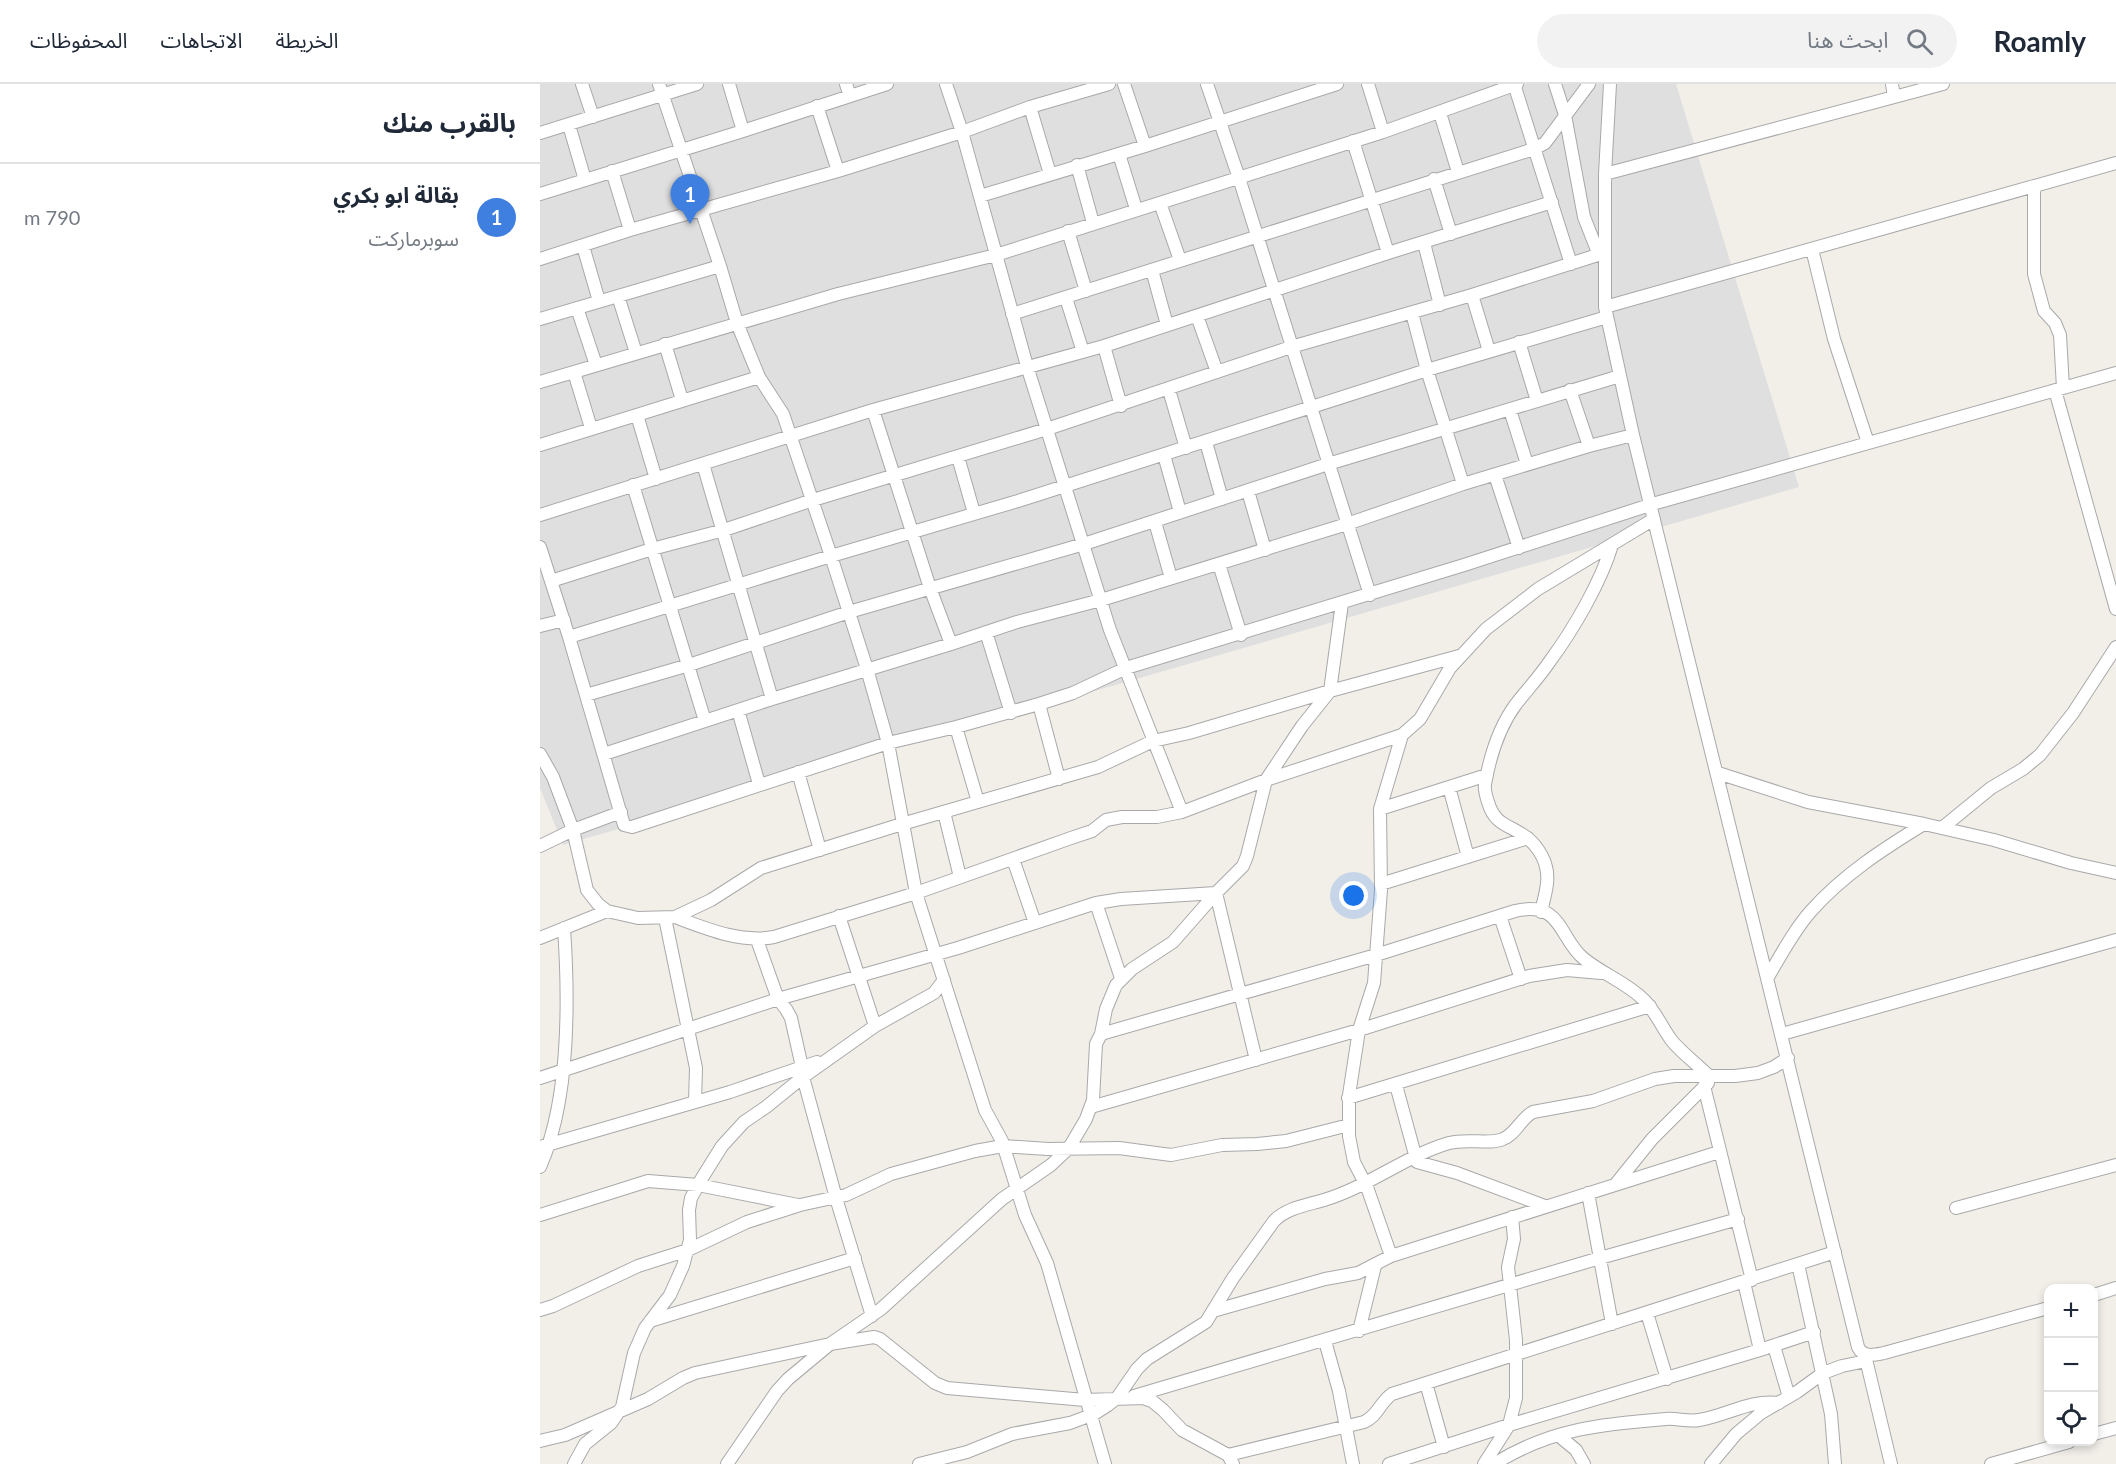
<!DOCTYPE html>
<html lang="ar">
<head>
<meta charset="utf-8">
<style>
	:root { --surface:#fff; --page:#f2f2f3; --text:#1f2937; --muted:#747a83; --line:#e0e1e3; --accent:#0b8043 }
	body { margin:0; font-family:Lato,"Noto Sans Arabic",sans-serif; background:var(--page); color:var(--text); direction:rtl }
	.controls { position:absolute; right:18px; bottom:18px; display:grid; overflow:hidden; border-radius:12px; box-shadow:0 3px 9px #0003 }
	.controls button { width:54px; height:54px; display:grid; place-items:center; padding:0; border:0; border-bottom:2px solid var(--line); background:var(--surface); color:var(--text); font:30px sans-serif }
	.you { position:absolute; left:814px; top:812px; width:21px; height:21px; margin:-15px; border:4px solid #fff; border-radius:50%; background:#1a73e8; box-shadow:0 0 0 9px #1a73e833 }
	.badge { display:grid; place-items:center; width:39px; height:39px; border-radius:50%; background:var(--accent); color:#fff; font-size:20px; font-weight:700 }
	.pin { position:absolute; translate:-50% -50px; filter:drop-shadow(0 2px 3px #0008) }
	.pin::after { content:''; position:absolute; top:32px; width:21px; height:18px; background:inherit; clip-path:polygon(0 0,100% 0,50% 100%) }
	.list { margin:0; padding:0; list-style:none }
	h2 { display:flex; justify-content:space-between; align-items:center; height:78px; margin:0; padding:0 24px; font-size:26px }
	h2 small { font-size:20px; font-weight:400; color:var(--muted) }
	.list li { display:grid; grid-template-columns:39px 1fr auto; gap:18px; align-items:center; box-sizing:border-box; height:108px; padding:0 24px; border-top:2px solid var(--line) }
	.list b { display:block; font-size:22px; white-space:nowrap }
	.list p { margin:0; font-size:20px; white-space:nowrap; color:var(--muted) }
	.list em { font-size:20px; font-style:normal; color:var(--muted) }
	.icon { flex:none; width:33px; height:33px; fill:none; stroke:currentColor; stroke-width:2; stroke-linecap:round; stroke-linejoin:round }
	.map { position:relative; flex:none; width:1576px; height:1380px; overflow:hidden; direction:ltr }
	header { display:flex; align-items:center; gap:36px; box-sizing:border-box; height:84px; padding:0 30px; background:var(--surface); border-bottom:2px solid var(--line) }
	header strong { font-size:28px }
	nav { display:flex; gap:33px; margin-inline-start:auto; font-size:21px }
	.search { width:420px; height:54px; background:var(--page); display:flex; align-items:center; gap:15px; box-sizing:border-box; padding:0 21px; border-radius:33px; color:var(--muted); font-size:22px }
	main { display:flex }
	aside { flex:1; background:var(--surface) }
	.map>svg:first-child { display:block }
</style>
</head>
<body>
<header>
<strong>Roamly</strong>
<div class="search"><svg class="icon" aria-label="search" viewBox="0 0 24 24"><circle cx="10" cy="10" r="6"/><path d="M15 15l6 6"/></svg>ابحث هنا</div>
<nav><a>الخريطة</a><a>الاتجاهات</a><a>المحفوظات</a></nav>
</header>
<main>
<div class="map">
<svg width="1576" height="1380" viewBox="0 0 1576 1380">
	<rect width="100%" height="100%" fill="#f2efe9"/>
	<path fill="#e0dfdf" d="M0,0H1136L1259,403L23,761L0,704Z"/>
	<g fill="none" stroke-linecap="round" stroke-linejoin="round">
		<g stroke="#a9a9a9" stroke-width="14">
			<path id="minor" d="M42,0L53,33
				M119,0L180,182L197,239L219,293L243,330L291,472L327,585L348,659L376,809L445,1026L462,1057L485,1131L507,1179L565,1380
				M189,0L203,47
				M306,0L310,12
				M406,0L422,48L487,282L570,546L642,728
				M584,0L605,62
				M667,0L699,94L830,511
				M828,0L843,48
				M974,0L1031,180
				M1015,0L1025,31L1044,133L1059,171
				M1070,0L1065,90V223L1093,351L1318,1263C1323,1274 1334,1271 1344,1269L1508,1224
				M1352,0L1354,13
				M277,22L298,87
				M490,23L510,90
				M900,29L918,88
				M29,41L45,96
				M0,49L157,0
				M813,57L848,169
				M579,70L596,125
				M537,81L553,139
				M72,87L90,146
				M1065,90L1403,0
				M894,95L911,150
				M1494,102V190L1504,227L1515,239L1520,251L1523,304
				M0,110L203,47L347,0
				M440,112L605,62L797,0
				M620,119L640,176
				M528,147L546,207
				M884,159L900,221
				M43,162L59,217
				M1272,165L1294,255L1328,359
				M0,175L90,146L298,87L422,48L490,23L569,0
				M612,186L627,241
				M932,211L949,267
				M78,212L96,269
				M526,214L543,268
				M1065,223L1576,79
				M37,224L56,281
				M872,229L887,286L923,400
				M472,230L994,65L1005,59L1049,0
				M657,232L677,288
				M0,235L180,182
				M979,258L997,317
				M125,260L142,316
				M564,262L581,322
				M34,288L51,344
				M0,298L298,210L456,171L843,48L977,0
				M629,306L646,364
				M1030,306L1049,362
				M1515,306L1576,525
				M333,326L390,504L411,560
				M970,326L987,380
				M97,331L116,395
				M666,358L682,415
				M0,361L219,293
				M624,371L640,428
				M418,373L434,429
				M163,380L232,615
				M955,391L979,464
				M93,401L165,637
				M708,407L725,466
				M0,431L333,326L564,262L848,169L1012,118
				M615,438L631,494
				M0,463L29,553L84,741L92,743L348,659L416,643L499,620L533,609L586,584L924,481L1116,419L1576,289
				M679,480L701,551
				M11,497L112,465L184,446L273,416L507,345L751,263L932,211L1064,169
				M0,542L24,536
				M446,548L471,629
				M29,553L291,472L478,417L887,286L1067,233
				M46,611L149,581L309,528L544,460L788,380L1080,292
				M499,620L519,695
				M198,626L219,700
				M416,643L438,718
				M0,670L13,693L33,746L81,728
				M64,670L232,615L411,560L477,538L561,516L807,440L923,400L1049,362L1093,351
				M258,688L280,766
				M1178,689L1268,718L1384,740L1454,756L1531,779L1576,789
				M909,703L928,773
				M840,725L947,691
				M404,728L420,793
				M1402,744L1451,704L1483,685L1500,671L1533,629L1576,563
				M0,762L33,746L47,806L58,820L67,827L98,834L135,833L171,816L221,784L362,740L558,683L613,657L649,649L790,607L919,572
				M473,775L495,839
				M841,800L988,754
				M556,819L581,894
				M1001,828C1004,814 1010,797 1006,783C1004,773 995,759 986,753C969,740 955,742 948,718C946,712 944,706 945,700C950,672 959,643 976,620C987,606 1000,592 1010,577C1033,546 1061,498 1072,461
				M299,832L335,942
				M960,832L981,895
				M135,833C167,845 200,859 234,853L376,809L531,754L552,747L566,736L582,733H617L642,728L726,696L862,651L880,635L910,584L946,545L998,505L1114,435
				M125,834L156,984L155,1017
				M0,854L67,827
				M217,856L238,915L246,925L251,934L262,983
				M1228,893C1241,871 1254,846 1271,827C1303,791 1343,765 1384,740
				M561,950L836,871L975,827C1022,816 1019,854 1043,874C1062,890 1086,898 1104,916C1116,928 1122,944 1132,957C1143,970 1157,980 1169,992
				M1242,950L1576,856
				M263,993L296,1114L332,1232
				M0,994L238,915L418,864L556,819L581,815L676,809L716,976
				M856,1001L877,1078L917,1089L1005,1122
				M1164,1002L1212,1196
				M808,1014L1110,922
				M551,1023L819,946L989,892L1027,886L1061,889
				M0,1063L190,1008L277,978
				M0,1083C30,1016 29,917 24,844
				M1075,1101L1112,1055L1168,999
				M1048,1109L1072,1240
				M1416,1124L1576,1081
				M0,1131L108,1097L158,1101L258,1121
				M851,1172L827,1103L814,1078L809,1052V1011L819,946L834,899L841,806L840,725L862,651
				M1258,1180L1291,1330L1295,1380
				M1204,1198L1220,1266
				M1554,1211L1576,1204
				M0,1226L13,1222L98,1182L148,1166L207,1138L260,1121L306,1111L351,1090L435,1067L463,1062L508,1065L579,1064L631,1071L682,1061L717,1060L746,1057L809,1041
				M673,1227L785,1195L818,1189L851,1172L1179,1068
				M1107,1229L1127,1295
				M110,1237L315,1174
				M819,1247L835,1182
				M785,1257L799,1307L813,1380
				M1234,1262L1249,1313
				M1325,1271L1351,1380
				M886,1299L904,1363
				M594,1312L1060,1174L1198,1135
				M1554,1350L1576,1344
				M1018,1351L1036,1366L1044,1380
				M0,1357L25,1351L108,1315L143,1294L155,1289L290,1260L334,1253L340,1255L395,1299L407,1304L545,1316L603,1314L612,1317L623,1326L642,1346L688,1371L693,1380
				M688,1371L824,1338C838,1332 840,1318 852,1310L1295,1168
				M34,1380L45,1360L71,1339L82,1323L94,1269L105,1244L130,1211L143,1182L150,1156L149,1126L151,1114L162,1094L182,1062L204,1038L226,1023L263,993L335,942L394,909L404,896
				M187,1380L237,1307L248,1295L290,1260L341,1225L462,1115L511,1081L529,1064L546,1035L553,1016L556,960L561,950L566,925L576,901L592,885L633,858L676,809L703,782L707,772L726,696L762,642L790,607L802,519
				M379,1380L427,1368L472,1350L530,1339L554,1330L568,1321L577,1314L597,1285L607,1275L666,1238L693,1194L734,1137C746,1124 767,1121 784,1116C828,1103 865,1072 909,1059C927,1054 950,1061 963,1055C976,1050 981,1034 993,1028L1053,1017L1115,995L1134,992H1195L1218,989L1234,983L1248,974
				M849,1380L969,1341L1220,1266L1274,1248
				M944,1380L969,1341L976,1314V1256L968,1183L974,1155L972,1133
				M954,1380C1010,1345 1061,1340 1126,1335C1137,1334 1148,1338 1159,1336C1186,1332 1210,1315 1239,1319
				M1171,1380L1196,1350L1221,1329L1257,1308L1283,1289L1302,1282L1326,1277
				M1451,1380L1529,1358"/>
		</g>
		<use href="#minor" stroke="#fff" stroke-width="12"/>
	</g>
</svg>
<div class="controls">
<button>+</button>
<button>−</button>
<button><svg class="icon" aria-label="locate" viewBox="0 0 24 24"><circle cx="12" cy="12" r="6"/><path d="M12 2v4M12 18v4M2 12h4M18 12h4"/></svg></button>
</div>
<div class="you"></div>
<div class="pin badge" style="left:150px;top:140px;background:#3f7fe0">1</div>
</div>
<aside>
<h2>بالقرب منك<small></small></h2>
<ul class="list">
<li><span class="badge" style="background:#3f7fe0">1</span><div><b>بقالة ابو بكري</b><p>سوبرماركت</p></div><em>790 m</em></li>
</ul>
</aside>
</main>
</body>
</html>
